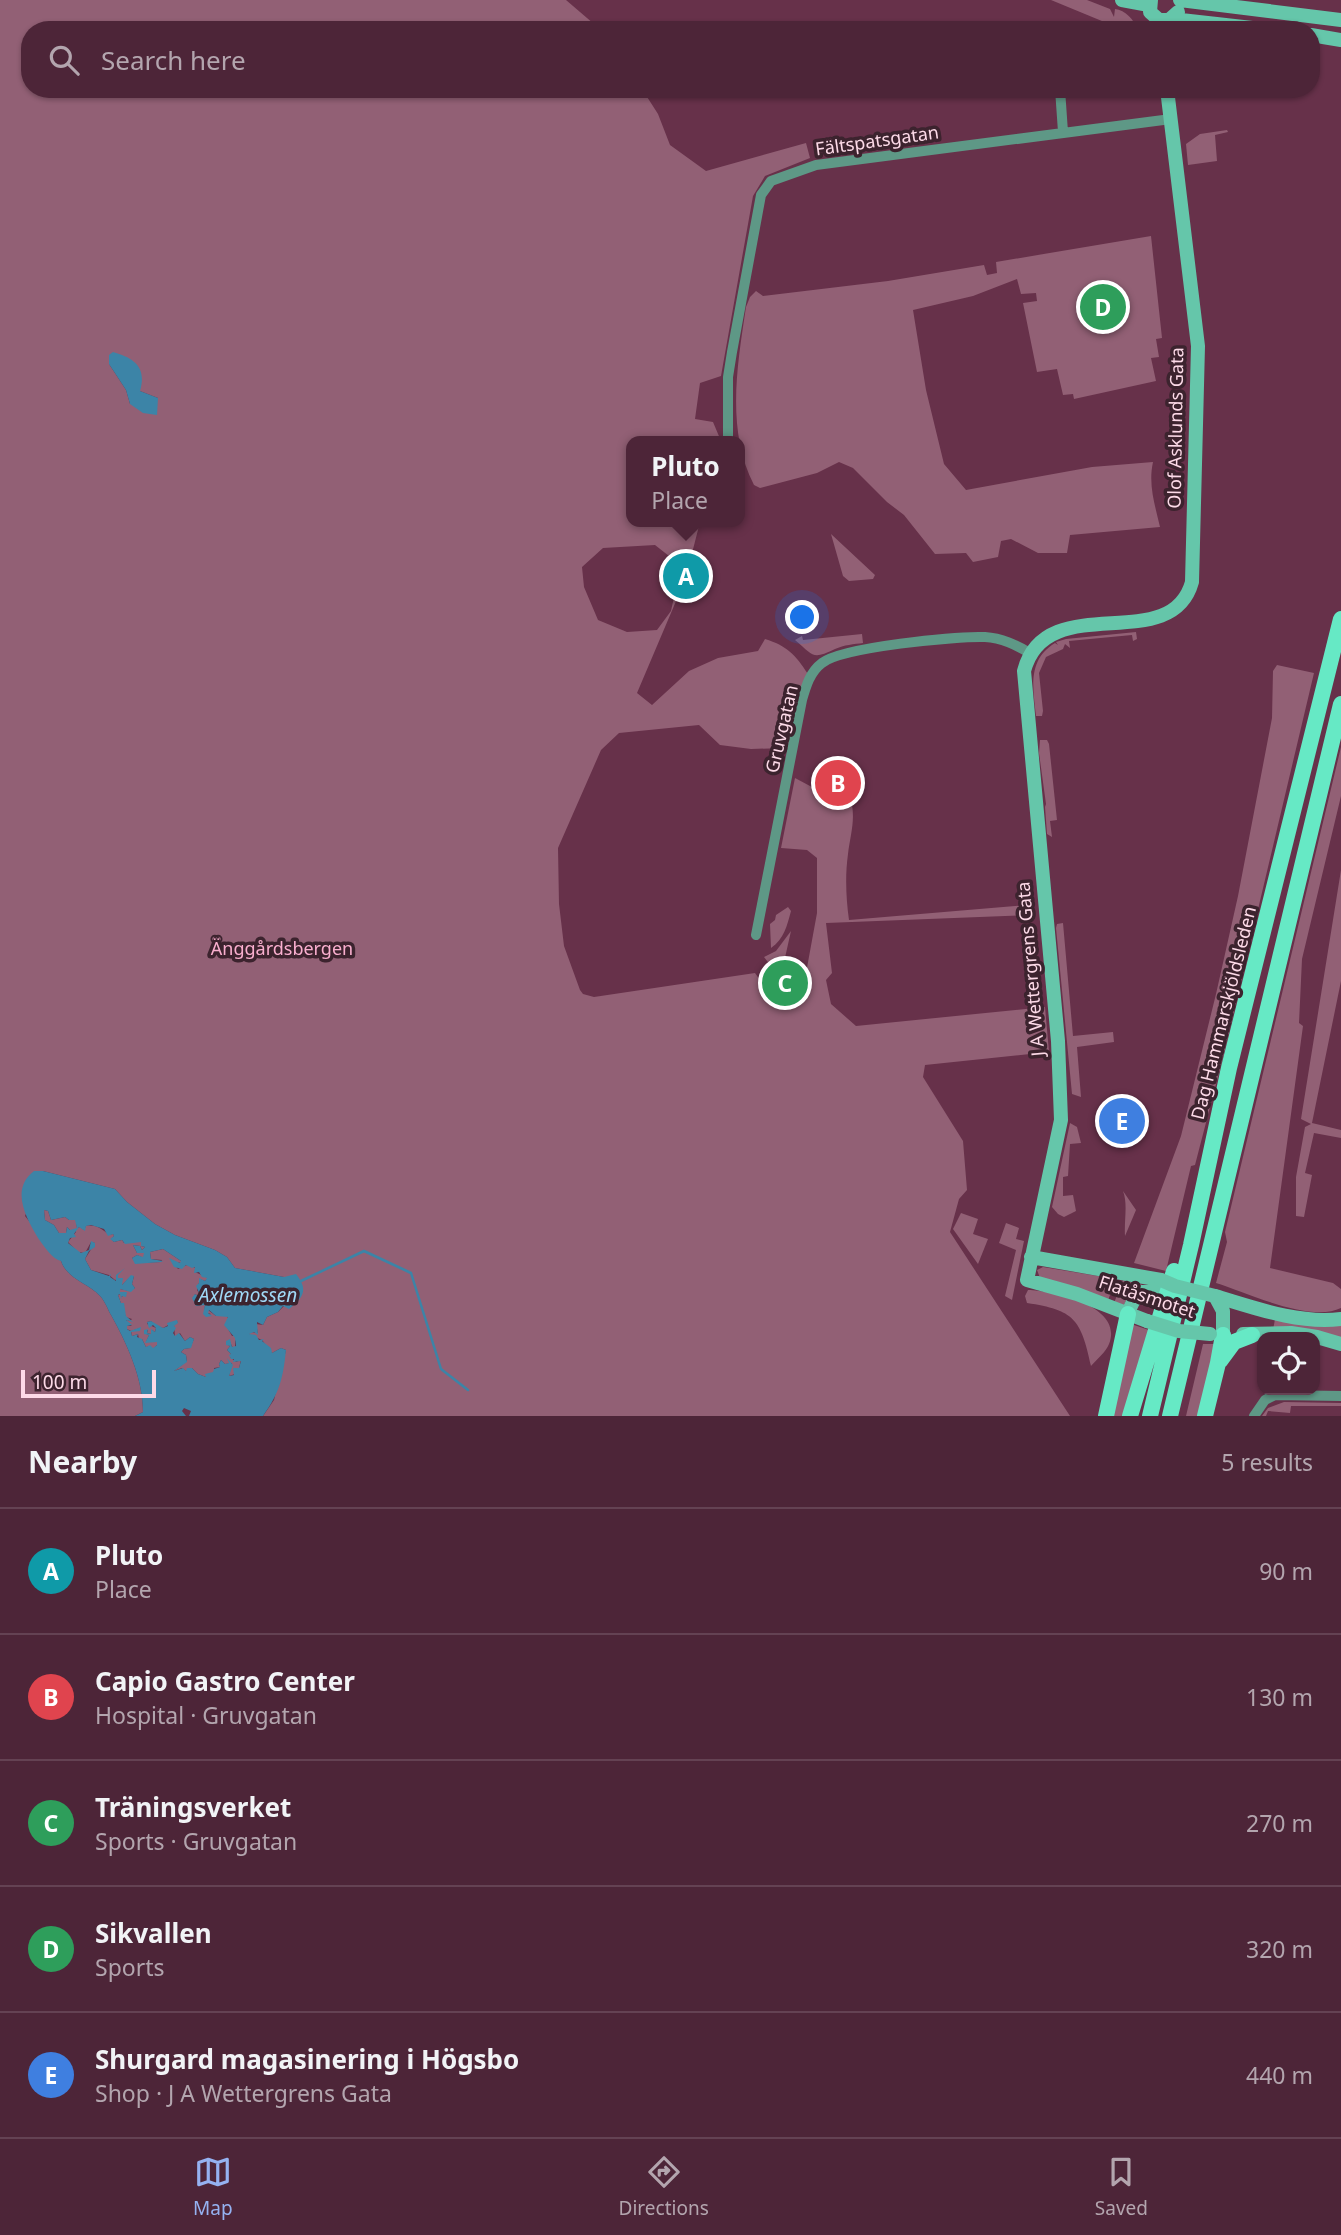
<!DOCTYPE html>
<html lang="en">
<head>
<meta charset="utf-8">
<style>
	:root { --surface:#4d2538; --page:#573143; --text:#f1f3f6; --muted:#b3a5ae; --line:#644253; --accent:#95b2f1 }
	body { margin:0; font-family:"Noto Sans",sans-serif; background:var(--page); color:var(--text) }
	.controls { position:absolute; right:21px; bottom:21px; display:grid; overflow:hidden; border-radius:14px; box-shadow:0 2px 5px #0004 }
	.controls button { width:63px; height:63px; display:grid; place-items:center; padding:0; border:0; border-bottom:2px solid var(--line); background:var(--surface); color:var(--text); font:35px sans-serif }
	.scale { position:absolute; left:21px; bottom:18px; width:135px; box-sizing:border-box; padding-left:7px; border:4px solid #fddae8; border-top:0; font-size:19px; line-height:24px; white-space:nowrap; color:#fddae8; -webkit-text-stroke:5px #3c232e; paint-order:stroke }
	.you { position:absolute; left:803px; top:618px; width:24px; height:24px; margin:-18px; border:5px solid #fff; border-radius:50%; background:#1a73e8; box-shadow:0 0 0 10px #1a73e833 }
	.badge { display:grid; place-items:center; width:46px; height:46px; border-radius:50%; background:var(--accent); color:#fff; font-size:23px; font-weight:700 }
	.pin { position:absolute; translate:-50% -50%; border:4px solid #fff; box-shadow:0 2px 7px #0006 }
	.popup { position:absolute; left:626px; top:436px; width:119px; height:91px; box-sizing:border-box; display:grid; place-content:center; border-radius:14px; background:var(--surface); filter:drop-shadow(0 2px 5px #0005); font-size:23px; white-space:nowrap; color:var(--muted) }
	.popup b { font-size:26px; color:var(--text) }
	.popup::after { content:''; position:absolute; left:50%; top:100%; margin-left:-14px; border:14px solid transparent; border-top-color:var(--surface) }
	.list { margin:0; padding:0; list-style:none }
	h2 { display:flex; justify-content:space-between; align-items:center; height:91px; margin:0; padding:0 28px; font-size:30px }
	h2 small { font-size:23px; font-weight:400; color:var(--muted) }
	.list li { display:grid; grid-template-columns:46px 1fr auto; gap:21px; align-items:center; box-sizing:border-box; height:126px; padding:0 28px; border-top:2px solid var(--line) }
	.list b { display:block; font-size:26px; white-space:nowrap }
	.list p { margin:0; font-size:23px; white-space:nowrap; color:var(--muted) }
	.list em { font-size:23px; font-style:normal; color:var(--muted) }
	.icon { flex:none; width:38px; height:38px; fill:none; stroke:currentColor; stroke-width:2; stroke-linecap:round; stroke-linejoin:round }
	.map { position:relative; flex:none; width:1341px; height:1416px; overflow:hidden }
	.search { position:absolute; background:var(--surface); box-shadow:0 2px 5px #0004; left:21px; right:21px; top:21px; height:77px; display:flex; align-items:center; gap:18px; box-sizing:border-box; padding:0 24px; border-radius:28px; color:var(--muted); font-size:26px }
	.sheet { height:721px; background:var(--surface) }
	nav { display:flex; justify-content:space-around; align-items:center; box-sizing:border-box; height:98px; border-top:2px solid var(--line); background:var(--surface); font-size:19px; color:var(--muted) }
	nav a { display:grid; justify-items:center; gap:4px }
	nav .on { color:var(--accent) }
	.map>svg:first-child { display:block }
</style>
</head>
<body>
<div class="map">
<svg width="1341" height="1416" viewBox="0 0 1341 1416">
	<rect width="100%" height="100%" fill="#67314a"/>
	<path fill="#926075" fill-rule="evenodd" d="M0,0H566L601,30H30V89H642L658,114L670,145L706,171L806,143L810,158L765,176L753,196L721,376L700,383L695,419L713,422L721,441H632V522H700L690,561L678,567L677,584L682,587L637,693L652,705L689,671L718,658L758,651L765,639C787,646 795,654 808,674L795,707L784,748L751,749L720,745L699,725L619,733L601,750L558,848L559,904L564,946L580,990L583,994L594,997L755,973L774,1000L792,1003L804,984L817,913V858L807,850L781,848L795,778L840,802L852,805C855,822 850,837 848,854C845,876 846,898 849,920L1028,905L1029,915L826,923L832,973L826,980L831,1004L856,1026L1045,1007L1049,1052L925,1065L923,1077L963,1141L967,1190L959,1199L950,1232L1070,1416H263L274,1400L286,1350L281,1348L272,1353L262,1340L248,1334L251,1332L258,1333L256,1324L263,1325L267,1317L278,1312L285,1305L284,1277L235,1268L227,1257L215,1250L175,1235L155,1224L127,1202L115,1189L43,1171L25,1216L61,1261C67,1279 88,1283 100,1296C105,1301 108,1310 111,1315C127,1344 143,1378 143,1412L135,1416H0ZM109,364L140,391L158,398L130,404L126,390ZM655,545L669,556L673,566L676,588L671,611L657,630L627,632L598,620L584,587L582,567L603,548Z
		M1051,0H1087L1110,9L1114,17L1115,9C1125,10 1135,20 1137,30L1118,27L1116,22L1114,26Z
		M1227,130L1228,132L1215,135L1217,161L1188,165L1186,144L1200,134Z
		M1151,236L1162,338L1156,339L1159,357L1151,358L1156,381L1074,399L1073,394L1063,395L1057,369L1037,372L1023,303L1037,301L1036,293L1021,294L1017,279L973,296L913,310L926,390L944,464L966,490L1092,467L1153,462C1148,485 1155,505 1160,527L1070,535L1067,553H1038L1011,539L1001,541L998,557L973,562L966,553L935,554L904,515L887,502L853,468L839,462L817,473L760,488L754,485C726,430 737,367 746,307L750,297L756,291L763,296L888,281L984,265L987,275L997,273L996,262Z
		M831,534L875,575L873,579L849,581L843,576Z
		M1136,632L1137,639L1133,641L1132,635L1069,641L1070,648L1065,644L1063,649L1046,657L1039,673L1043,711L1042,716H1036C1033,688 1027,660 1055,643L1058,645L1056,642L1066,639Z
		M862,634L863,643C854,644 844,645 835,649C812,660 814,656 795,640L802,636L803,640Z
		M1277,665L1314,673L1223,1057L1195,1165L1191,1166L1166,1271L1134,1263L1181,1136L1216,994L1238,896L1272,718L1273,671Z
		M1040,740H1047L1049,744L1057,820L1050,821L1052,837L1047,834L1045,807L1046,804L1039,753Z
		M1341,747V796L1302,959L1299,1023L1303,1026L1270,1268L1333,1283L1341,1289V1308C1310,1323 1248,1293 1216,1283L1227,1242L1225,1232Z
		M1341,870V981L1312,1123L1341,1130V1138L1314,1133L1305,1173L1312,1175L1304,1217L1296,1216V1177L1305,1127L1311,1124L1301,1119Z
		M788,907L791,911C787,926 784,939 771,948L770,924L775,920L776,915Z
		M1063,923L1073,1036L1113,1032L1114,1042L1077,1047L1081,1097L1072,1094L1056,928L1057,924Z
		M791,931L782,971L774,970L764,957L776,951Z
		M1070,1123L1077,1127L1081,1143L1070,1144L1068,1176L1063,1177V1196L1073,1195L1076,1211L1064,1217L1058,1214L1052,1207Z
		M1123,1191L1136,1210L1125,1236C1124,1220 1128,1204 1123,1191Z
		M44,1210L48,1211L51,1220L65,1217L69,1220H76L77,1228L80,1227L84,1230L86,1226C96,1224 103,1230 109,1235L113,1234L114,1236L111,1239L114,1242L122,1240L124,1243L141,1241V1246L145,1247L142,1250L140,1246L133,1245L137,1253L144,1252V1258L137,1255L132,1258L136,1263L161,1262L162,1260L151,1259L150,1252L163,1249L181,1261V1263L172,1261L178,1269L187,1265L196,1268L195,1272L208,1278L205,1281L200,1279L197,1290L200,1295V1297L195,1294L193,1299L195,1304L205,1305L204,1314L206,1316L211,1314L208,1313V1310L216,1316L226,1315L228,1318L227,1327L232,1336L241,1335L242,1347L246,1348V1351H240L239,1343L235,1340V1348H233L229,1340L226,1344L230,1346L227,1350L231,1354L230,1357L236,1362L241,1360L239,1368H234L235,1374L229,1376L232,1363L225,1364L221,1360L219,1364L220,1367L214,1368V1373L206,1377L198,1374L192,1368L186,1371L182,1368L174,1371L187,1361L186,1355L181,1352L184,1349L190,1348L194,1339L190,1337L185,1341L180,1333L175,1337L174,1325L178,1322L175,1321L163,1328L155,1325L151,1321L147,1322V1324L156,1328L155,1332L152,1330L151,1334L147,1333L148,1330H145L146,1334L149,1335L146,1342H157V1345L153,1349L150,1346L146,1347L142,1339H139L138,1334L132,1336L131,1331L139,1330L140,1328L131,1331L127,1329V1326H132L126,1322L127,1320L130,1321L132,1319L126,1317L118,1295L121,1294V1297L125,1295L126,1292H120V1289L130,1291L135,1288L132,1284L134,1276H131L122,1285V1278L115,1280L109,1275L91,1270L85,1259L95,1243L91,1242L85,1253L78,1252L68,1242L76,1232V1230H70L67,1227L66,1233H59L54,1225L45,1220Z
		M961,1213L978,1219L973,1234L988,1239L978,1264L953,1229Z
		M1006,1223L1019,1228L1016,1239L1024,1241L1012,1300L1005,1296L1016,1250L999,1243Z
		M1043,1267L1116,1279L1107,1303L1040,1278L1037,1270Z
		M1123,1280L1142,1284L1129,1294L1123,1307L1114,1303Z
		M1028,1290C1055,1291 1124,1306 1109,1344C1106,1352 1096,1360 1091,1366C1081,1319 1074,1310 1027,1303L1025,1296Z
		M1275,1319L1341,1323V1340L1273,1330Z
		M1131,1324L1149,1330L1123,1416H1113Z
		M1203,1344H1217L1199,1416H1186Z
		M1284,1402L1341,1403V1406H1291L1290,1413L1268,1411L1266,1416H1262L1268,1408Z"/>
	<path fill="#3c84a7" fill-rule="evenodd" d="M113,352C134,358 147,367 140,391L158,398L157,415L143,413L130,404L126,390L109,364V355Z
		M34,1171H43L115,1189L127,1202L155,1224L175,1235L215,1250L227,1257L235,1268L284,1277L296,1274C309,1290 303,1298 289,1309L283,1306L278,1312L267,1317L263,1325L257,1322L258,1335L254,1332L249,1334L256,1335L259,1340L264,1339L262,1341L271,1348L272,1353L281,1348L286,1350C283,1378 280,1392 263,1416H189L191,1411L184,1408L182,1411L186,1416H135L143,1412C143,1378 127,1344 111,1315C108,1310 105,1301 100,1296C88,1283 67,1279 61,1261C52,1259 44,1246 38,1238C26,1218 10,1189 34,1171ZM44,1210L48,1211L51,1220L65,1217L69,1220H75L77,1228L70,1230L67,1227L66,1233H59L54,1225L45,1220ZM91,1225L104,1229L108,1236L113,1234L114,1236L110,1239L114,1242L122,1240L125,1244L141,1242V1246L145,1247L142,1250L140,1246L133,1245L137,1253H144L143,1257L137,1255L132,1258L135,1264L161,1262L163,1261L151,1259L150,1252L163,1249L181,1261L180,1263L169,1258L174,1267L182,1269L186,1265L192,1268L195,1267L194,1273L199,1272L202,1277L207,1278L205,1281L199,1278V1283L196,1286L200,1295L198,1296L195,1294L192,1298L196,1306L205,1305L203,1314L206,1317L212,1316L208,1313L209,1310L216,1316L228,1317L224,1325L235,1338L236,1346L232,1347L230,1339L226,1341V1345L230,1346L227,1350L231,1354L229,1355L231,1359H234L233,1362L241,1361L239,1368H233L234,1375L229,1376L233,1365L227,1358L229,1363L225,1364L221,1360L219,1364L220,1367L214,1369L213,1372L205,1374L206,1377L198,1374L192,1368H187L186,1371L183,1368L174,1371L187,1362L186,1355L181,1352L184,1349L191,1348L194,1339L190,1337L185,1341L179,1333L175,1336L173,1333L176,1328L174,1326L178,1323L177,1320L167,1323L168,1326L163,1328L151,1321L147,1322L149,1328L153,1325L156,1328L155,1332L151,1329V1334L147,1333L148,1329L144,1330V1334L149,1335L145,1343L157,1342V1345L153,1348L150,1345L146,1347L142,1339L137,1337L138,1334L132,1336L131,1332L140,1331L141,1327L130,1331L127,1329V1326L132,1325L126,1320L133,1322L126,1316L124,1303H121L118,1295L120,1294L121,1299L122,1296L126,1297L127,1292H120V1289L131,1292L135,1288L132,1284L134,1276L131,1275L122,1285L123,1278H118V1275L125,1268L116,1275V1281L110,1277L111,1274L109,1276L91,1270L85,1259L89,1251L95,1247V1243L91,1241L89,1250L81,1253L68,1243L70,1238L76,1237L74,1234L79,1227L85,1231L86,1226Z"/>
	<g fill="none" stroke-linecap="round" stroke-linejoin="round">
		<path stroke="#3c84a7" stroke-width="2.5" d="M301,1281L364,1251L411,1273L441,1369L468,1390"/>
		<path stroke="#5e9886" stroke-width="10" d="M1060,89L1063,132
			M728,441V377L732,352L761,195L771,181L816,165L1171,119
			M756,935L802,700C806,686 810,672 822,663C842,647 957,636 985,637C1002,638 1016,645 1030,653
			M1254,1416L1265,1400L1275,1395L1341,1396"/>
		<path stroke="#65c6aa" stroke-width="14" d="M1122,0L1149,5
			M1151,0L1150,12L1159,20H1169L1178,12
			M1180,0L1341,20
			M1172,19L1270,30
			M1311,35L1341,40
			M1031,1257L1161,1280
			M1215,1296C1255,1308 1298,1324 1341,1319
			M1215,1296L1223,1311V1335
			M1128,1314C1133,1297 1141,1289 1159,1287
			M1147,1321L1077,1294L1027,1280L1061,1120L1058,1041L1024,671C1046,587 1171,658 1192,582L1198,346L1167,89
			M1243,1334L1291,1333L1317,1337L1341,1344"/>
		<path stroke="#66e9c5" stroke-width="16" d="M1220,1361L1234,1342L1252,1335
			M1106,1416L1128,1314
			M1130,1416L1174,1271
			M1150,1416L1191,1245L1229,1068L1341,619
			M1170,1416L1341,704
			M1205,1416L1218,1363L1223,1335"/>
		<path stroke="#65c6aa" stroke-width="14" d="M1161,1280L1175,1286L1215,1296
			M1147,1321L1179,1331L1210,1334"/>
	</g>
	<g text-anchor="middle" stroke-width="7" stroke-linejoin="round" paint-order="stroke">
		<g font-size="18" fill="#fddae8" stroke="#3c232e">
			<text transform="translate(877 141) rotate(-8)" y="6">Fältspatsgatan</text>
			<text transform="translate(1176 428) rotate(-89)" y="6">Olof Asklunds Gata</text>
			<text transform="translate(782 729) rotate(-77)" y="6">Gruvgatan</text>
			<text transform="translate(1031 969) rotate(-95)" y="6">J A Wettergrens Gata</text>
			<text transform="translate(1224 1013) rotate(-76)" y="6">Dag Hammarskjöldsleden</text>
			<text transform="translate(1147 1297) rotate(18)" y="6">Flatåsmotet</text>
		</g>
		<g font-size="18" fill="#faafcf" stroke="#3c232e">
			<text x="282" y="955">Änggårdsbergen</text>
		</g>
		<g font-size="19" font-style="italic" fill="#a0d8f6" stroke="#3c232e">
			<text x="248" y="1302">Axlemossen</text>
		</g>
	</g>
</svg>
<div class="controls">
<button><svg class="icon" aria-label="locate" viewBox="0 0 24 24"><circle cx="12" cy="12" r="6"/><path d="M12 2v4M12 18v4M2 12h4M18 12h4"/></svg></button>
</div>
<div class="scale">100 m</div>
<div class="you"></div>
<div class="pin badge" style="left:686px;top:576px;background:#0f9aa8">A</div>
<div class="popup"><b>Pluto</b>Place</div>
<div class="pin badge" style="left:838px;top:783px;background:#e0444e">B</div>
<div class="pin badge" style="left:785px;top:983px;background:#2e9e5b">C</div>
<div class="pin badge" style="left:1103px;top:307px;background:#2e9e5b">D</div>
<div class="pin badge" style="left:1122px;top:1121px;background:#3f7fe0">E</div>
<div class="search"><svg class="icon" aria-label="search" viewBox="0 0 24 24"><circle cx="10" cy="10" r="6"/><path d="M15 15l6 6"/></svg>Search here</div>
</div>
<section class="sheet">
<h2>Nearby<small>5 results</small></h2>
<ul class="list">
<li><span class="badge" style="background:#0f9aa8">A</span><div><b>Pluto</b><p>Place</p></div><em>90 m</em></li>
<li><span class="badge" style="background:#e0444e">B</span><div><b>Capio Gastro Center</b><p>Hospital · Gruvgatan</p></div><em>130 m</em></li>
<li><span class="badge" style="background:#2e9e5b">C</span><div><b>Träningsverket</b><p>Sports · Gruvgatan</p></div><em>270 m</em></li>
<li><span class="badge" style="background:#2e9e5b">D</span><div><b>Sikvallen</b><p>Sports</p></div><em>320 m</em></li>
<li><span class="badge" style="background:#3f7fe0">E</span><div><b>Shurgard magasinering i Högsbo</b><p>Shop · J A Wettergrens Gata</p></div><em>440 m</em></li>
</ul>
</section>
<nav>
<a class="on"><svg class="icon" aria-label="map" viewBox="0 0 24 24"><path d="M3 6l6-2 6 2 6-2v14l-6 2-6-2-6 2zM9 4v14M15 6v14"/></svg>Map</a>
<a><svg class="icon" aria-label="directions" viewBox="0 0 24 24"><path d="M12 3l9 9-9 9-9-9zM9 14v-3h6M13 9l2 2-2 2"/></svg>Directions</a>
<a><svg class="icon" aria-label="saved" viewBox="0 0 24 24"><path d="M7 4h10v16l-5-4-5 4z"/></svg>Saved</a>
</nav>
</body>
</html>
